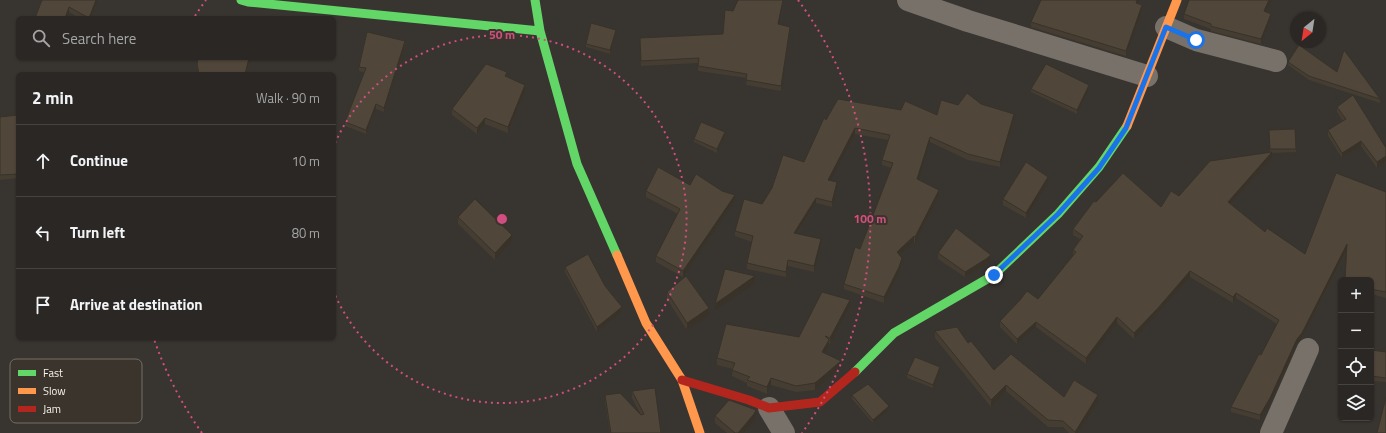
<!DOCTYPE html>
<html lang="en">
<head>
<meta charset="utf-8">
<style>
	:root { --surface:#2a2724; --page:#322f2c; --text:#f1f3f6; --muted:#a5a5a6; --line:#464441 }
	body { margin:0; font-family:"Titillium Web",sans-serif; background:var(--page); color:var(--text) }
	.controls { position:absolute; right:12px; bottom:12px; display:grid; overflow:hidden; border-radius:6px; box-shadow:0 1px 3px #0004 }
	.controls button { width:36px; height:36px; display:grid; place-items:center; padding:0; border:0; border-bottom:1px solid var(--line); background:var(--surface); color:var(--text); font:20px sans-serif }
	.compass { position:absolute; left:1290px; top:12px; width:36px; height:36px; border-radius:50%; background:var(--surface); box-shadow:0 1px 3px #0004; rotate:210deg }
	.stop { position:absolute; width:12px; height:12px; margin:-9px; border:3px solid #1a73e8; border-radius:50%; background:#fff }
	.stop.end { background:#1a73e8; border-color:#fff; box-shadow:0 1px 4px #0008 }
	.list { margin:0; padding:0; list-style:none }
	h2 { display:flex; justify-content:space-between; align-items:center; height:52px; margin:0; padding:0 16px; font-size:17px }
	h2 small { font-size:13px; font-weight:400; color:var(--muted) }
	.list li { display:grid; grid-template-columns:26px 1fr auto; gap:12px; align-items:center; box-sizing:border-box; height:72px; padding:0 16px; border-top:1px solid var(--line) }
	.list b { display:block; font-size:15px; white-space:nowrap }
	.list em { font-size:13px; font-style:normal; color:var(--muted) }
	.icon { flex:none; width:22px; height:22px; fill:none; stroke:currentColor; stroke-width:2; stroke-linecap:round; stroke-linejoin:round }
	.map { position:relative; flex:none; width:1386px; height:433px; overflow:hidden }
	.search { position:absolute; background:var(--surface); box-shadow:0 1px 3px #0004; left:16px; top:16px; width:320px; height:44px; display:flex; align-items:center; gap:10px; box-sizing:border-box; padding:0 14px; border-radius:6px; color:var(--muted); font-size:15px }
	.panel { position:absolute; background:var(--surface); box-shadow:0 1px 3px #0004; left:16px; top:72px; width:320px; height:268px; border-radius:6px }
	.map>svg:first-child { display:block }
</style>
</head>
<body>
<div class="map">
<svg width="1386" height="433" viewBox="0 0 1386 433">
	<rect width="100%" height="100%" fill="#383430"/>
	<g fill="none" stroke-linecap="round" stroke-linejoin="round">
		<path stroke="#77716a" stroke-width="22" d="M908,0L968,21L1147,76
			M1166,27L1196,40L1276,61
			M769,408L784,433
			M1271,433L1308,349"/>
		<path stroke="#63d668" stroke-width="9" d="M241,0L248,2L540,31
			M535,0L540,31L577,164L617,255
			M855,372L894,333L994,275L1058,214L1099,167L1127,126"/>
		<path stroke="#ff974d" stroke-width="9" d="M1127,126L1177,0
			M617,255L646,323L682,380L700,433"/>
		<path stroke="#b3261e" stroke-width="9" d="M682,380L749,400L769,408L820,402L855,372"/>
	</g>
	<path fill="#453d32" d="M42,0H97V3L91,18H79L69,12Z
		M1041,0H1140L1138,4L1142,11L1126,56L1031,27V22Z
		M1272,0L1266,12L1271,19L1261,44L1214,32L1211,31V29L1184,19V14Z
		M779,24L790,32L781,91L746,85L747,78L698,71V63L641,66L640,43L723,34Z
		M616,33L610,54L586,47V44Z
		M405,45L384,112L376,109L366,134L345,126V122L365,73L359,71V67Z
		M41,58H50L49,60Z
		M1288,62L1337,72L1380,99V103L1309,80L1288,65Z
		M507,77L525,91L508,133L485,124L477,134L452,115V109Z
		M1031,89H1089L1077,114L1031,92Z
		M981,104L1014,119L1000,167L968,160L930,142L918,179L939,196L915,243L914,242L899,255L902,264L899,273L884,303L844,289V284L860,249L891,168L882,165V160L888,140L855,134L830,180L837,188L832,207L816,203L797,234L821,245L814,272L788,266L786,277L747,269V263L752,242L735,236V231L804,162L826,120L901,110L937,115L958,105Z
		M1337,107L1386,148V162L1377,168L1361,146L1342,158L1328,136V130L1343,121L1337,112Z
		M18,115V178L0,180V117Z
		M1295,129L1296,152L1272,153V158L1231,204L1265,232L1305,254L1386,192V298L1371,294V280L1347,251L1302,338L1297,344L1270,404L1260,420L1231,412V407L1261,355L1277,324L1236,298L1233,303L1190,277L1158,313L1134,339L1117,323L1086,364L1036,327L1017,344L1000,327V321L1038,299L1073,255V250L1080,239L1073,235V229L1096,202L1161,207L1179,196L1270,153L1269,130Z
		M725,136L717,153L694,142V139Z
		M1048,183L1026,218L1003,205V199Z
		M690,185L735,201L683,277L656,262V256L678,214L646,197V191Z
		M458,217L512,241L495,260L458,224Z
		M938,253L991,261L986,265L965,277L938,259Z
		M565,267L605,286L622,312L597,332L565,272Z
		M667,292L709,315L687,330L667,299Z
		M850,306L830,344H829V346L825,353L841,368L815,390L796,392L771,385L767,394L747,386V383L732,376L733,369L717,365V358L799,337Z
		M935,331L968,343L994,370L1064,397L1098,402L1078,433H1069L1063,427H1048L1006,391L991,407L935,338Z
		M1341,350V379H1340Z
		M1371,350L1386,352V382L1371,381Z
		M940,371L933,388L907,378V374Z
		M632,391L661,433H610L605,402V395L641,415L632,398Z
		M852,395L889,410L873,423L852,399Z
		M715,416H756L754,421L744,433H727L715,423Z"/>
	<path fill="#383229" d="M96,0H97V3L91,18H89Z
		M783,0L778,29V24Z
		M1137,0H1140L1136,9V3Z
		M1269,0H1272L1264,16V11Z
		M1142,5V11L1126,56V51Z
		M69,7V12L67,18H65Z
		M1271,14V19L1261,44V39Z
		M790,27V32L781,91V86Z
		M616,30V33L610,54V50Z
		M405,41V45L384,112V108Z
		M249,58H250L246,74H245Z
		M525,85V91L508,133V127Z
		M1089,85V89L1077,114V110Z
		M376,104V109L366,134V130Z
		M1014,114V119L1000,167V162Z
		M485,118V124L477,134V128Z
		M855,128V134L828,185V180Z
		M725,132V136L717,153V149Z
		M930,137V142L917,184V179Z
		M1361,141V146L1342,158V153Z
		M1272,152V158L1228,207V202Z
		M1386,156V162L1377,168V162Z
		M1048,177V183L1026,218V213Z
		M837,182V188L832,207V202Z
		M939,190V196L915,243V237Z
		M735,195V201L683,277V271Z
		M816,198V203L794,238V233Z
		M512,235V241L495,260V253Z
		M914,236V242L897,257V252Z
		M821,239V245L814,272V266Z
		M1347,244V250L1302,338L1297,344L1270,404L1260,420V415L1297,339Z
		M991,255V261L986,265L965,277V272Z
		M902,258V264L899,273L884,303V297Z
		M788,260V266L786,277V272Z
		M1190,271V277L1158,313L1134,339V333Z
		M755,276V283L715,310V304Z
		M1236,293V298L1233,303V297Z
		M850,300V306L830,344V338Z
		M622,307V312L597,332V327Z
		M709,308V315L687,330V323Z
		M1117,317V323L1086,364V358Z
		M1036,322V327L1017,344V339Z
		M829,340V346L822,359V352Z
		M841,361V368L815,390V383Z
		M940,367V371L933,388V385Z
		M771,378V385L767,394V387Z
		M1006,385V391L991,407V400Z
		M1098,395V402L1078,433H1075V432Z
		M889,406V410L873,423V420Z
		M756,410V416L754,421L744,433H738Z"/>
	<path fill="#50473a" stroke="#383229" d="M42,0H96L89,18L69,7L65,18H35Z
		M738,0H783L778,24L790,27L781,86L746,80L747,74L698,66L699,58L641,61L640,38L723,34L725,10L733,11Z
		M1041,0H1137L1136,3L1142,5L1126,51L1031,22Z
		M1189,0H1269L1264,11L1271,14L1261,39L1214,27L1211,26V24L1184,14Z
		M591,23L616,30L610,50L586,44Z
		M367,32L405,41L384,108L376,104L366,130L345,122L366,68L359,67Z
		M1299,45L1337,72L1344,50L1380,99L1309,76L1288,62Z
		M198,58H249L245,74H199L197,64Z
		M486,64L507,72L505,76L525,85L508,127L485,118L477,128L452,109Z
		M1046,64L1089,85L1077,110L1031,89Z
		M967,93L981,104L1014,114L1000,162L968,154L930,137L917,179L939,190L915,237L914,236L897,252L902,258L899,267L884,297L844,284L855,247L860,249L893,163L882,160L890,135L855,128L828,180L837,182L832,202L816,198L794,233L821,239L814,266L788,260L786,272L747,263L753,236L735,231L744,199L762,204L772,188L783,155L804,162L824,118L826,120L838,99L901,110L905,101L937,115L941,100L958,105Z
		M1353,95L1386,148V156L1377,162L1361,141L1342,153L1328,130L1346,119L1337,107Z
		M18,115V174L0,175V117Z
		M701,122L725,132L717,149L694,139Z
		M1295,129L1296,149H1270L1269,130Z
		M1272,152L1228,202L1265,232L1267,228L1305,254L1336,173L1386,192V292L1371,289V280H1345L1347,244L1302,333L1297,339L1270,398L1260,415L1231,407L1259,354L1261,355L1279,320L1236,293L1233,297L1190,271L1158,308L1134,333L1117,317L1086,358L1036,322L1017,339L1000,321L1020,300L1027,291L1038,299L1076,252L1073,250L1083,236L1073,229L1094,201L1096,202L1123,173L1161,207L1171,191L1179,196L1210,161Z
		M1026,162L1048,177L1026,213L1003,199Z
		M658,167L690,185L696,174L722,191L735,195L683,271L656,256L680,209L646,191Z
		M475,199L512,235L495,253L458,217Z
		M956,228L991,255L986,259L965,272L938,253Z
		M588,254L605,286L622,307L597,327L565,267Z
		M725,269L755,276L715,304Z
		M686,276L709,308L687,323L667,292Z
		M822,292L850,300L830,338L825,336L829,340L822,352L841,361L815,383L796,386L771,378L767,387L747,380L750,377L732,370L735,363L717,358L726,324L799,337Z
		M957,327L968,343L971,341L994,370L1011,354L1064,397L1074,380L1098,395L1075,432L1063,421L1048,420L1006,385L991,400L935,331Z
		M1341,350V374H1340Z
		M1371,350L1386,352V378L1371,376Z
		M915,357L940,367L933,385L907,374Z
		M868,384L889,406L873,420L852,395Z
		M655,388L661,433H611L605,395L620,393L641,415L644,414L632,391Z
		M1386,397V433H1377Z
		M729,400L756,410L754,414L738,433H735L715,416Z"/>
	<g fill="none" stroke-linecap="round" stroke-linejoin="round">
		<path stroke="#1a73e8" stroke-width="5" d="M994,275L1058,214L1099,168L1126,128L1166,27L1196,40"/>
	</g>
	<g fill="none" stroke="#d04f80" stroke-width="2" stroke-dasharray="2 4">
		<path d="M335 143A184 184 0 1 1 335 295"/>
		<path d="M202 433A368 368 0 0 1 154 339M195 16A368 368 0 0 1 206 0M798 0A368 368 0 0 1 802 433"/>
	</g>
	<rect x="10" y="359" width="132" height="64" rx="6" fill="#3b342c" stroke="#746e66" stroke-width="1"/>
	<rect x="18" y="370" width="18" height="6" fill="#63d668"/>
	<rect x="18" y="388" width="18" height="6" fill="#ff974d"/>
	<rect x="18" y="406" width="18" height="6" fill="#b3261e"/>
	<g font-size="11" fill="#f9f4ef">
		<text x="43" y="377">Fast</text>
		<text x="43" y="395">Slow</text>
		<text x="43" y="413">Jam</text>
	</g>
	<circle cx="502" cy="219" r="6" fill="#d04f80" stroke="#3b342c" stroke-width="2"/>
	<g font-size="12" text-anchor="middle" font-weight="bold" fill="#d04f80" stroke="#3b342c" stroke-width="4" stroke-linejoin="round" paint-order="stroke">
		<text x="502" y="39">50 m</text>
		<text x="870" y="223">100 m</text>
	</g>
</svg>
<div class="controls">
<button>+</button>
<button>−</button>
<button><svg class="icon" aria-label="locate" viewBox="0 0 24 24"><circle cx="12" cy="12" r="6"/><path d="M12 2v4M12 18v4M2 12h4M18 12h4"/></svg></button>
<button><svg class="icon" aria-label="layers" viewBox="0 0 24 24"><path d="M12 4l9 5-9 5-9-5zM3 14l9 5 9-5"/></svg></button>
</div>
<svg class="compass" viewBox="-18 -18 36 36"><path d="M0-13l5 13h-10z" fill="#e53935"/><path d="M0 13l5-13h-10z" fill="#a5a5a6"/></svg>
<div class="stop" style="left:1196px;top:40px"></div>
<div class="stop end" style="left:994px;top:275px"></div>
<div class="search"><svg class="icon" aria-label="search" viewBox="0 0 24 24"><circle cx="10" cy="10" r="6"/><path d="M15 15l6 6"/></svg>Search here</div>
<section class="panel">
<h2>2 min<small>Walk · 90 m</small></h2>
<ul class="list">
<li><svg class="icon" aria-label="ahead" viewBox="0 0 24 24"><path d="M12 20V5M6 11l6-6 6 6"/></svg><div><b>Continue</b></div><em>10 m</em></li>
<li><svg class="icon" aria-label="left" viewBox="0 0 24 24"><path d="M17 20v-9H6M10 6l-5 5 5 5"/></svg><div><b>Turn left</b></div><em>80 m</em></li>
<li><svg class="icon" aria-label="arrive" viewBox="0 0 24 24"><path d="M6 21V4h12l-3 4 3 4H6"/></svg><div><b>Arrive at destination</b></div></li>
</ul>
</section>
</div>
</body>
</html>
